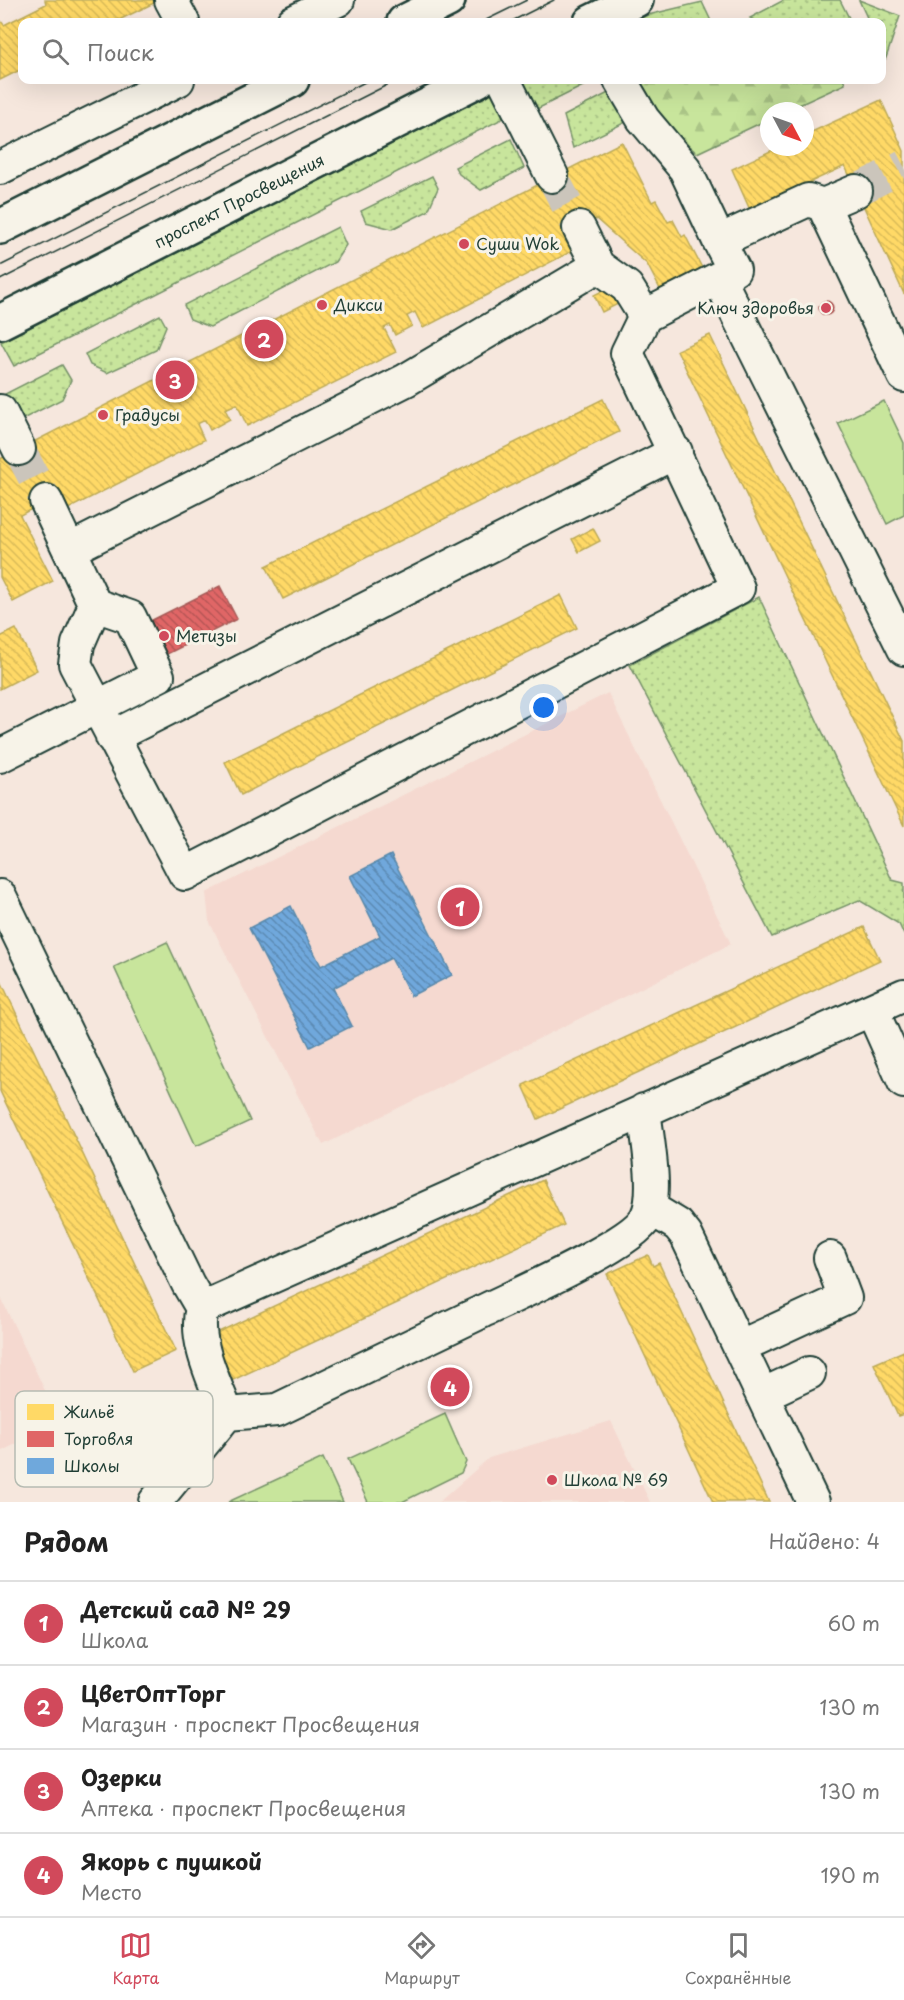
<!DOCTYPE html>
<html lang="ru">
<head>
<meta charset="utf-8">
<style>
	:root { --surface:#fff; --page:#f2f2f2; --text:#222; --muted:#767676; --line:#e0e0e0; --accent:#d1495b }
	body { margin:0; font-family:"Playpen Sans",sans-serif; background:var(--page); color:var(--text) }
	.compass { position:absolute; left:760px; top:102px; width:54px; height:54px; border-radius:50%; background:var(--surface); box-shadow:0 6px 24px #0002; rotate:131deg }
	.you { position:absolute; left:544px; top:708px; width:21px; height:21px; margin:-15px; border:4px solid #fff; border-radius:50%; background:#1a73e8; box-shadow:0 0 0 9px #1a73e833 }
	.badge { display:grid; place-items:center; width:39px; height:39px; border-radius:50%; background:var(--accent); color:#fff; font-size:20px; font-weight:700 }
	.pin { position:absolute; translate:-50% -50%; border:3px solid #fff; box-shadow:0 2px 6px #0006 }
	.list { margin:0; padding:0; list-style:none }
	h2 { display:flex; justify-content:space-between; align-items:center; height:78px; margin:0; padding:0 24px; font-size:26px }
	h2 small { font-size:20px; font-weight:400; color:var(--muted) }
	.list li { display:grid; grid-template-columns:39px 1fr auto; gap:18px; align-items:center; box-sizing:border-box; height:84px; padding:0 24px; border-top:2px solid var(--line) }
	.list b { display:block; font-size:22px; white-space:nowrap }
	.list p { margin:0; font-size:20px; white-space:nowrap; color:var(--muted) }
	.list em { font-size:20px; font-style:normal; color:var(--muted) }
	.icon { flex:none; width:33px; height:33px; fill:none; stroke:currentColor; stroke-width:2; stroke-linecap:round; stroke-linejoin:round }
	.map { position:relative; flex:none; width:904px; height:1502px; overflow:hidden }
	.search { position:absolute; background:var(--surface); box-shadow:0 6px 24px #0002; left:18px; right:18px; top:18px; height:66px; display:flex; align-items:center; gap:15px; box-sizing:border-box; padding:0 21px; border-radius:12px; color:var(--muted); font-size:22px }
	.sheet { height:414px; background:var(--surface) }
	nav { display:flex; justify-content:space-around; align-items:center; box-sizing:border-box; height:84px; border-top:2px solid var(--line); background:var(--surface); font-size:16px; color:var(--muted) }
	nav a { display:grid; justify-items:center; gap:3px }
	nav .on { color:var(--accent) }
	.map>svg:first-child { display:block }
</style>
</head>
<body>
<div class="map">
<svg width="904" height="1502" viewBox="0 0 904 1502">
	<defs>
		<pattern id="grass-dots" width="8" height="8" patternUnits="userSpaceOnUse" patternTransform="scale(1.5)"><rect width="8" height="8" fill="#c8e59c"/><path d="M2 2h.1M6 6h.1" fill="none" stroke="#abc587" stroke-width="1.8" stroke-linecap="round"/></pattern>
		<pattern id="forest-firs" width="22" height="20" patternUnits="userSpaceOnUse" patternTransform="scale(1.5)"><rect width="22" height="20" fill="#c8e59c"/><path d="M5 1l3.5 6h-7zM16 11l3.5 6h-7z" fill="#abc587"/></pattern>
		<pattern id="homes-back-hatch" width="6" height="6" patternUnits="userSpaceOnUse" patternTransform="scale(1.5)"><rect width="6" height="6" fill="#ffd966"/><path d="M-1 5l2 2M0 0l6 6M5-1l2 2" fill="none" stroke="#dabb59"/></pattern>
		<pattern id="shops-back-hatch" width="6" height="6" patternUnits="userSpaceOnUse" patternTransform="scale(1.5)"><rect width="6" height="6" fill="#e06666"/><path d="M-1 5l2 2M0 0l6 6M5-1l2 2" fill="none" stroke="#b55555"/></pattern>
		<pattern id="schools-back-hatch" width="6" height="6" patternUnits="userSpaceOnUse" patternTransform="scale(1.5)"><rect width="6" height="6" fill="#6fa8dc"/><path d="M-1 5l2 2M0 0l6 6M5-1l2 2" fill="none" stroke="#5b8ab3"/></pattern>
	</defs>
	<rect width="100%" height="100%" fill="#f6e7dd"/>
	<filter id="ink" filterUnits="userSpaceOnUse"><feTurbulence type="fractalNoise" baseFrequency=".0167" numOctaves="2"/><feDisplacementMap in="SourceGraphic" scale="12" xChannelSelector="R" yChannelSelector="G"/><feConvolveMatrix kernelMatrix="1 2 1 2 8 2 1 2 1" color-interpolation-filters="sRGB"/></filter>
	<g filter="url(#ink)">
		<path fill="#f5d9d0" d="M608,693L731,944L323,1145L209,921L206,893Z
			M0,1296L60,1422L0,1452Z
			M611,1421L650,1502H439L489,1458Z"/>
		<path fill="url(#grass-dots)" stroke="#749168" stroke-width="1.5" d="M784,0H840L851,22H757L750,18Z
			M859,0L900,16L886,58L882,49V22H869Z
			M702,2L711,21L708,22H631L648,15Z
			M521,80H595L537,109Z
			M614,90L630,120L573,148L564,116Z
			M492,93L504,118L14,366L1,342Z
			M511,139L524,168L481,190L459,174L455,167Z
			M432,176L438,188L428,211L392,229L366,222L361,211Z
			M338,227L346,245L335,262L210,327L190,319L184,305Z
			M160,315L166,326L156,350L107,373L90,365L85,354Z
			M62,365L71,380L62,399L17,422L3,395Z
			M759,597L892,880L904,883V935L899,924L859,900L772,937L630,665Z"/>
		<path fill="url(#forest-firs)" stroke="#749168" stroke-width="1.5" d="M637,80H844L845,84L786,111H769V119L697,153L659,120Z"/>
		<path fill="#c8e59c" stroke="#749168" stroke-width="1.5" d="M884,401L904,443V515L887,524L838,423Z
			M167,942L250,1121L196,1146L114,967Z
			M445,1414L466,1462L461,1473L402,1502H368L348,1459Z
			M323,1458L343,1502H228Z"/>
		<path fill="url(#homes-back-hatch)" stroke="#bcaa57" stroke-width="1.5" d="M45,0H160L115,22H22V69L0,80V20L4,25L46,4Z
			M881,100L904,151V294L845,166L750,210L732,169L779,147H805V135Z
			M622,142L652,202L656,200L668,222L673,220L682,237L685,235L702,268L660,289L647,264L596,219L570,233L578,248L423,328L415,312L407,316L412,326L395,335L390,325L384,328L396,352L247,426L237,404L225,409L230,419L210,430L205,420L197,424L204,440L66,510L59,495L20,515L53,581L13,602L0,577V459Z
			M612,286L620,303L602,312L594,295Z
			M710,335L904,741V826L677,350Z
			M603,399L619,432L283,599L266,566Z
			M593,528L600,541L579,552L572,539Z
			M561,595L577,628L241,795L225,762Z
			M16,629L37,670L0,689V637Z
			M864,927L880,960L538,1119L523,1085Z
			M0,979L176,1351L133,1371L0,1091Z
			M543,1180L564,1225L233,1380L212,1335Z
			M648,1255L653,1266L659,1263L769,1502H713L607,1274Z
			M904,1351V1414L898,1416L874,1364Z"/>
		<path fill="url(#shops-back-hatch)" stroke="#a65a57" stroke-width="1.5" d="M819 308a7 7 0 1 1 14 0a7 7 0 1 1-14 0Z
			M220,586L237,619L161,657L144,624Z"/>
		<path fill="url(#schools-back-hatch)" stroke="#5788aa" stroke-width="1.5" d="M391,855L452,975L411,996L391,958L333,988L352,1026L310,1047L249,928L291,906L321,966L380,936L350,876Z"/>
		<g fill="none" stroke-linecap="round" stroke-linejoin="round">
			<path stroke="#cbc5bb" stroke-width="32" stroke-dasharray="32 16" stroke-linecap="butt" d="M552,176L579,228
				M856,191L904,166
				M19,449L46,501"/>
			<g stroke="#1f3d34" stroke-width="36">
				<path id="minor" d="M171,0L183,22
					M293,22L338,0
					M504,80L552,176
					M620,80L643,119L685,169L719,241
					M0,168L178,80
					M823,205L856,191
					M719,278L734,270L719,241L808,200L823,205L904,376
					M645,316L719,278L904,649
					M0,411L19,449
					M46,501L95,605L78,644L75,664L185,874L738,588L627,353L645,316L627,287L598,266L579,228
					M69,550L406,380L598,266
					M112,737L676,452
					M0,756L158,676L130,617L95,605
					M0,896L188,1284L202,1308C193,1341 215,1382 227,1414
					M872,1010L904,1082
					M650,1208L678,1225L686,1235L813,1502
					M202,1308L904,995
					M739,1347L845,1298L830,1258
					M762,1395L809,1373
					M155,1502L227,1414L277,1410C343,1378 410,1346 477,1314C511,1297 630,1246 646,1218C659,1194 647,1138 644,1110"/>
			</g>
			<g stroke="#1f3d34" stroke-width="38">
				<g id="major">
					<path d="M404,22L448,0"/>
					<path d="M591,22L636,0"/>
					<path d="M0,227L292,80"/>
					<path id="s1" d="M0,322L478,80"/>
				</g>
			</g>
			<use href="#minor" stroke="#f7f3e8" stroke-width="32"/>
			<use href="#major" stroke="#f7f3e8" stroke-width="33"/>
			<path stroke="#1f3d34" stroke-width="1.5" d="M482,22L527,0
				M510,22L554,0
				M0,266L369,80
				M0,280L397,80"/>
		</g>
	</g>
	<g fill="#d1495b" stroke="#f7f3e8" stroke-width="2">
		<circle cx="464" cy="244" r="6"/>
		<circle cx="322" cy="305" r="6"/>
		<circle cx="826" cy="308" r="6"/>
		<circle cx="103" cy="415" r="6"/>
		<circle cx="164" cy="636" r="6"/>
		<circle cx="552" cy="1480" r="6"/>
	</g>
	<g text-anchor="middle" stroke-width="6" stroke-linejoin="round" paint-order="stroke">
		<g font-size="16" fill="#1f3d34" stroke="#f7f3e8">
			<text dy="6" stroke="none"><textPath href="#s1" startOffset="268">проспект Просвещения</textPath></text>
		</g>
		<g font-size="16" fill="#1f3d34" stroke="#f7f3e8" text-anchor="start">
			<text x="476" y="250">Суши Wok</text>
			<text x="334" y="311">Дикси</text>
			<text x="814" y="314" text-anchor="end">Ключ здоровья</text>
			<text x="115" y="421">Градусы</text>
			<text x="176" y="642">Метизы</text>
			<text x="564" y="1486">Школа № 69</text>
		</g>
	</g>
	<rect x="15" y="1391" width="198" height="96" rx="9" fill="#f7f3e8" stroke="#b6bcb2" stroke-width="1.5"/>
	<rect x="27" y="1404" width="27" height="16" fill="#ffd966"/>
	<rect x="27" y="1431" width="27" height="16" fill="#e06666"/>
	<rect x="27" y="1458" width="27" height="16" fill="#6fa8dc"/>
	<g font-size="16" fill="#1f3d34">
		<text x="64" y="1418">Жильё</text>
		<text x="64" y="1445">Торговля</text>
		<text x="64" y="1472">Школы</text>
	</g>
</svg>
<svg class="compass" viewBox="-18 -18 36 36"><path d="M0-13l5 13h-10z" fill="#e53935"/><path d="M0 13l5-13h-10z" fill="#767676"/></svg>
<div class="you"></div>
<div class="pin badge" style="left:460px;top:907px">1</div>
<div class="pin badge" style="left:264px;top:339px">2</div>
<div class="pin badge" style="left:175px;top:380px">3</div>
<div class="pin badge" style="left:450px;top:1387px">4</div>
<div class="search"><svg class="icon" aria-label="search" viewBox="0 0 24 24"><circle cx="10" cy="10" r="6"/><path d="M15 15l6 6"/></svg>Поиск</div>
</div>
<section class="sheet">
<h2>Рядом<small>Найдено: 4</small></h2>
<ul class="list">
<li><span class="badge">1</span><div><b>Детский сад № 29</b><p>Школа</p></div><em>60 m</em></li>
<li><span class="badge">2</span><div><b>ЦветОптТорг</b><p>Магазин · проспект Просвещения</p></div><em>130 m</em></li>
<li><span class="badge">3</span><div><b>Озерки</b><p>Аптека · проспект Просвещения</p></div><em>130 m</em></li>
<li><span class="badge">4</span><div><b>Якорь с пушкой</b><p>Место</p></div><em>190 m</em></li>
</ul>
</section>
<nav>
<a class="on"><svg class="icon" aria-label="map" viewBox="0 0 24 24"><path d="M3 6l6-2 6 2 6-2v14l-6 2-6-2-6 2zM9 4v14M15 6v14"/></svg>Карта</a>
<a><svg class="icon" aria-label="directions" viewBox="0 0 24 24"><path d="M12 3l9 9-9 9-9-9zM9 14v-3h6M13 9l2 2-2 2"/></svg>Маршрут</a>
<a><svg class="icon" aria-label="saved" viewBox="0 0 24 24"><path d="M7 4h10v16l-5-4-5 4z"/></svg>Сохранённые</a>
</nav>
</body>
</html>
